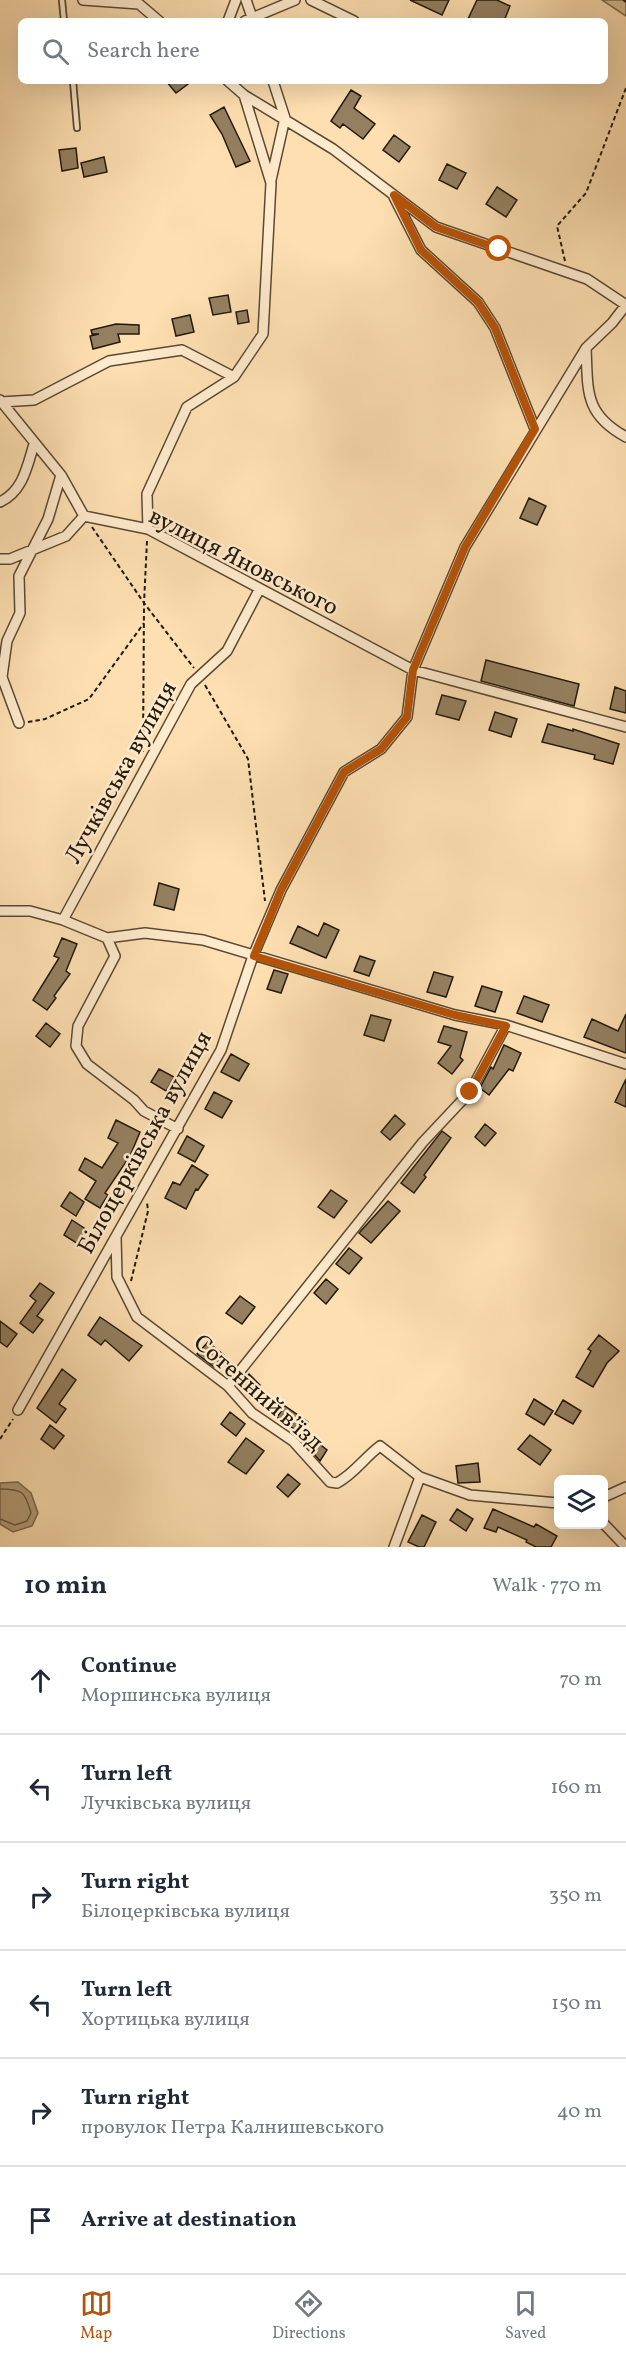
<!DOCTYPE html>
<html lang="en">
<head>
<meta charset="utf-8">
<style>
	:root { --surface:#fff; --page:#f2f2f3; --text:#1f2937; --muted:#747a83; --line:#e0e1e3; --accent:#b45309 }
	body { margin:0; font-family:Vollkorn,serif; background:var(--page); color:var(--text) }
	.controls { position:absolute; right:18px; bottom:18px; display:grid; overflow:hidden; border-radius:9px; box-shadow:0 6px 24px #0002 }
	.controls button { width:54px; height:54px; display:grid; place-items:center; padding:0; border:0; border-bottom:2px solid var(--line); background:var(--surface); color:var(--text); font:30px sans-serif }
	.stop { position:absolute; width:18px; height:18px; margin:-14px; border:4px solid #b45309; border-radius:50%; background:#fff }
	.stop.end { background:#b45309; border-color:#fff; box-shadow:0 2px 6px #0008 }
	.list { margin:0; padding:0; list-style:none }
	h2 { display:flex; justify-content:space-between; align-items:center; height:78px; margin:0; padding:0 24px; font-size:26px }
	h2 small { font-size:20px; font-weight:400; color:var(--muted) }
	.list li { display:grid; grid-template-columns:39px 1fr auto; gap:18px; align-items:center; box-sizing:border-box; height:108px; padding:0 24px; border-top:2px solid var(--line) }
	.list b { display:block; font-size:22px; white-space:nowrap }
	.list p { margin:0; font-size:20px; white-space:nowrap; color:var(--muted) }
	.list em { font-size:20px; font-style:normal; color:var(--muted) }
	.icon { flex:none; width:33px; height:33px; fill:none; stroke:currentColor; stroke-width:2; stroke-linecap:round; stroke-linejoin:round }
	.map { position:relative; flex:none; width:626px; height:1547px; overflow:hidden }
	.search { position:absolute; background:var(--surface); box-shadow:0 6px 24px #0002; left:18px; right:18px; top:18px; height:66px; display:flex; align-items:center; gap:15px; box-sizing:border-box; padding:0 21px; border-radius:9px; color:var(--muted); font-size:22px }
	.sheet { height:726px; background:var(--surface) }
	nav { display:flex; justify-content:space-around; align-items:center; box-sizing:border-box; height:84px; border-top:2px solid var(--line); background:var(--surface); font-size:16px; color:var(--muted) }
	nav a { display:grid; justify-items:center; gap:3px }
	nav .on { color:var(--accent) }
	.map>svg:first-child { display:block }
</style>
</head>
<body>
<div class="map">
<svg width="626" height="1547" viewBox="0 0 626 1547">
	<rect width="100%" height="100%" fill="#fddfb1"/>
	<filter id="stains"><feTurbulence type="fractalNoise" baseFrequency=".00333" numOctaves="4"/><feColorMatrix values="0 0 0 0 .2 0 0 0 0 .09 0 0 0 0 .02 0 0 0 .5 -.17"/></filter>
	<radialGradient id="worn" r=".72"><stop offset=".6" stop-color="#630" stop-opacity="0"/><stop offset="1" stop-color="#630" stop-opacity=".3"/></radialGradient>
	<path fill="#d8bd95" stroke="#7e6b50" stroke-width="1.5" d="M602,0H626V16Z"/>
	<path fill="#b39c78" stroke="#79684c" stroke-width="1.5" d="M18,1482L31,1493L38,1513L32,1526L13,1532L0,1524V1483Z"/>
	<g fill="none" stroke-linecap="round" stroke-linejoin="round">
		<path stroke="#6b5a41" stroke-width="1.5" d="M0,1489C22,1489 25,1491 31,1513L27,1521L15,1525L0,1519"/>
	</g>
	<path fill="#948061" stroke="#23190a" stroke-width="1.5" d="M410,0H449L442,15Z
		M477,0H497L510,6L504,21H467Z
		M166,81H192L176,93Z
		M351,90L361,96L354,108L375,124L363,139L343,124L340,128L331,121Z
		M224,107L250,161L236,167L222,134L210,115Z
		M394,135L410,147L399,162L383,150Z
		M76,148L78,168L62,171L59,150Z
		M104,157L107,172L84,177L81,163Z
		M447,164L466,173L457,189L439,180Z
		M497,187L517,200L506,217L486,204Z
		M228,295L231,312L213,315L209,298Z
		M247,310L249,322L238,324L236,312Z
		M190,315L194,332L176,336L172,319Z
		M116,324L139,325V334H118L120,342L93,349L90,336L99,334H92L91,330Z
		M529,498L546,506L537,525L520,518Z
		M486,660L579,684L574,706L481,681Z
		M615,687L626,691V713L610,709Z
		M442,695L466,701L459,720L436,714Z
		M495,712L517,719L511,737L489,730Z
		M548,724L573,731V729L619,744L613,764L594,759L595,755L542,742Z
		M159,883L179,889L174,910L154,905Z
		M324,923L339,930L326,958L290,943L298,926L318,936Z
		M62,938L77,944L66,971L70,974L54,996L56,998L47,1010L33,1000L59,958L54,956Z
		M360,956L375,961L369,976L354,971Z
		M274,970L288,974L281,993L267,989Z
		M434,972L453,977L446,997L427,992Z
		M482,986L502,992L495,1012L475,1006Z
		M524,996L549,1005L542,1022L517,1013Z
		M626,1014V1053L584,1037L592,1019L618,1031Z
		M371,1015L391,1020L384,1041L364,1035Z
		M46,1023L60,1034L50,1047L36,1036Z
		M444,1026L467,1032L460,1057L463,1060L452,1074L438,1063L451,1046L438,1042Z
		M504,1045L521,1053L513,1071L509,1069L489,1095L480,1088L491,1067L493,1069Z
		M231,1054L249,1064L239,1081L221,1072Z
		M159,1069L174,1077L166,1091L151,1082Z
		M626,1079V1107L615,1102Z
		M214,1092L232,1101L222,1118L205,1109Z
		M395,1115L405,1124L390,1140L381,1132Z
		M116,1120L140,1132L130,1156L105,1193L108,1195L100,1208L85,1199L96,1181L79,1170L85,1158L102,1168L118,1143L108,1138Z
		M485,1124L496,1133L485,1146L475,1137Z
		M442,1131L451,1138L424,1175L426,1177L414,1193L401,1183Z
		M187,1136L204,1146L195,1162L178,1153Z
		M192,1165L208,1175L198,1190L196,1189L186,1209L165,1198L173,1182L180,1185Z
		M331,1190L347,1201L334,1218L318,1207Z
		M70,1192L84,1202L76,1216L61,1206Z
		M388,1201L400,1211L371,1243L359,1233Z
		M72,1220L87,1230L78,1244L64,1235Z
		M349,1248L362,1258L349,1274L336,1264Z
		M326,1279L338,1289L326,1304L314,1293Z
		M40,1283L54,1293L37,1316L43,1320L33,1333L20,1323L36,1301L30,1296Z
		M240,1296L255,1307L242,1324L226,1313Z
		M100,1317L142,1346L129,1361L105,1340L101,1345L88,1335Z
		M0,1321L17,1334L7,1347L0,1342Z
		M599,1335L619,1351L607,1363L593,1387L576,1377L591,1351L588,1349Z
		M208,1342L224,1355L214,1367L197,1354Z
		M62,1369L76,1380L59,1404L66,1409L56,1423L37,1408Z
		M249,1374L260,1385L250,1397L239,1386Z
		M534,1399L553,1411L544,1425L526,1414Z
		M563,1400L581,1411L573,1424L555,1414Z
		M285,1406L308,1422L300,1433L277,1417Z
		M230,1412L245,1424L236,1436L221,1424Z
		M50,1425L64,1436L54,1449L41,1439Z
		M530,1435L551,1450L540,1465L518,1449Z
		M246,1438L264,1451L246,1474L228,1462Z
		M312,1438L327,1450L320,1461L307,1446Z
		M478,1463L480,1482L458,1483L456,1466Z
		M288,1474L300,1484L288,1497L277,1487Z
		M457,1509L473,1519L466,1531L450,1520Z
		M493,1509L534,1527L536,1524L557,1536L551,1547H536L526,1542L527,1540L498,1527L496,1532L484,1528Z
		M422,1515L436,1522L424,1547H419L408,1542Z"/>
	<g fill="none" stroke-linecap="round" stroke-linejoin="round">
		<g stroke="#5a4a34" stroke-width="8">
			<path id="service" d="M62,0L64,21
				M73,81L77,128"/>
		</g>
		<g stroke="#5a4a34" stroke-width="12">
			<path id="minor" d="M83,0L139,4L159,21
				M246,0L253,20
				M311,0L354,21
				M228,21L236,0
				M245,21L295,0
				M271,180L285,118L273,81
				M394,197L421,250L478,302L495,328L535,429
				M586,348C588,391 584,414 626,437
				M0,400L61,475L84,516L148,529L413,670L626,727
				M1,402L34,400L109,361L182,350L234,377
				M0,502C23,491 27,467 34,444
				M148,529L147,494L187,407L234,377L263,334L271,183L244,95
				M0,559H10L66,536L84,516
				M19,723L2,677L7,641L20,613L19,576L48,519L61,475
				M0,911H30L63,920L107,938L145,933L203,940L455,1015L506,1025L626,1064
				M63,920L191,684L227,651L259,590
				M107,938L115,956L78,1026L76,1046L87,1064L134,1100L144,1111L178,1129
				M116,1237L117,1277L137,1317L228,1386L252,1413L293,1441L330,1482L337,1483C355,1473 364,1458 380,1446L420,1477
				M228,1386L423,1142L470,1092L506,1025
				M18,1410L221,1050L253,956L281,890L344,772L381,749L407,717L413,670L465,547L586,348L612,323L626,305L587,279L436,227L333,149L244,95L228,81
				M604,1497L626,1487
				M604,1524L626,1547
				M394,1547L420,1477L470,1495L558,1503"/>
		</g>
		<path stroke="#23190a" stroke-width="2" stroke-dasharray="4.5 3" stroke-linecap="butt" d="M623,0L626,2
			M565,261L557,226L586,193L626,88
			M92,527L144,603L143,752
			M147,541L144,603L194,668
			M205,685L248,759L265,901
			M28,722L45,719L89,699L144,623
			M131,1281L148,1211L147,1202
			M0,1439L13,1419"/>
		<use href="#service" stroke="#feeacc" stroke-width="4.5"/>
		<use href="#minor" stroke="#feeacc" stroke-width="9"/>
	</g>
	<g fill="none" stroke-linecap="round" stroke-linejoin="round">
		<path stroke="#b45309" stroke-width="8" d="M470,1092L506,1026L455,1015L254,956L281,890L344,772L381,749L407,717L413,670L465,547L535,429L495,328L478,302L421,250L394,195L436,227L499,249"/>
	</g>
	<g text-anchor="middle" stroke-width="5" stroke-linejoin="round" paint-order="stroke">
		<g font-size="24" fill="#23190a" stroke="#feeacc">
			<text transform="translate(244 561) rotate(27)" y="8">вулиця Яновського</text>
			<text transform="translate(120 772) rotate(-61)" y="8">Лучківська вулиця</text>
			<text transform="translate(144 1142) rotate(-61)" y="8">Білоцерківська вулиця</text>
			<text transform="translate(259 1392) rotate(41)" y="8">Сотенний в’їзд</text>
		</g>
	</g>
	<rect width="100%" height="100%" filter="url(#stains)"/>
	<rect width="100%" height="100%" fill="url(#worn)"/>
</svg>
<div class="controls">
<button><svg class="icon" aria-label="layers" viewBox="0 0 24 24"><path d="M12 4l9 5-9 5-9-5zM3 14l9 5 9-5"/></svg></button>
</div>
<div class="stop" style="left:499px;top:249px"></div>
<div class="stop end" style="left:470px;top:1092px"></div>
<div class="search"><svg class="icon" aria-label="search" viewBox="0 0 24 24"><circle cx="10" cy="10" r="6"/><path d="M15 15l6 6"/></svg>Search here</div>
</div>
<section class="sheet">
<h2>10 min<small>Walk · 770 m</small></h2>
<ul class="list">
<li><svg class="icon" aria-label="ahead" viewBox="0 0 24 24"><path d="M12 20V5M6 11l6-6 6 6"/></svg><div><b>Continue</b><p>Моршинська вулиця</p></div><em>70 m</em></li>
<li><svg class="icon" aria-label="left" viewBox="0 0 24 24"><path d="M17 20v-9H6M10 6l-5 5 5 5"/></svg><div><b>Turn left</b><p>Лучківська вулиця</p></div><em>160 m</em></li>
<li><svg class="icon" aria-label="right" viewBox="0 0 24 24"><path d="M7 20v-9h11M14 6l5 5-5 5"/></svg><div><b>Turn right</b><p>Білоцерківська вулиця</p></div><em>350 m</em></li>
<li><svg class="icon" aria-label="left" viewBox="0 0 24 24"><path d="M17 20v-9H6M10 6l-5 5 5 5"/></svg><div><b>Turn left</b><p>Хортицька вулиця</p></div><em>150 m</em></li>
<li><svg class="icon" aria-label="right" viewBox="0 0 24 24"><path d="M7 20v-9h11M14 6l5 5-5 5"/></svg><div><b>Turn right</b><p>провулок Петра Калнишевського</p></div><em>40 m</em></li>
<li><svg class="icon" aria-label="arrive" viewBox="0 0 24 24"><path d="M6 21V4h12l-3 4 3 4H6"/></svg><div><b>Arrive at destination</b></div></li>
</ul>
</section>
<nav>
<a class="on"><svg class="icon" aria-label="map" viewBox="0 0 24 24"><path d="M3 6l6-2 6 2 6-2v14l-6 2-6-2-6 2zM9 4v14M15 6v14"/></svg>Map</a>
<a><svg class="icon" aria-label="directions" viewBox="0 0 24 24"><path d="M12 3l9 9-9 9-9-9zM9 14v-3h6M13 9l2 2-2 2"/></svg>Directions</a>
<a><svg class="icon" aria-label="saved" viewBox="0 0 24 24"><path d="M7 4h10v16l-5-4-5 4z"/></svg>Saved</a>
</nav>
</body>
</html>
